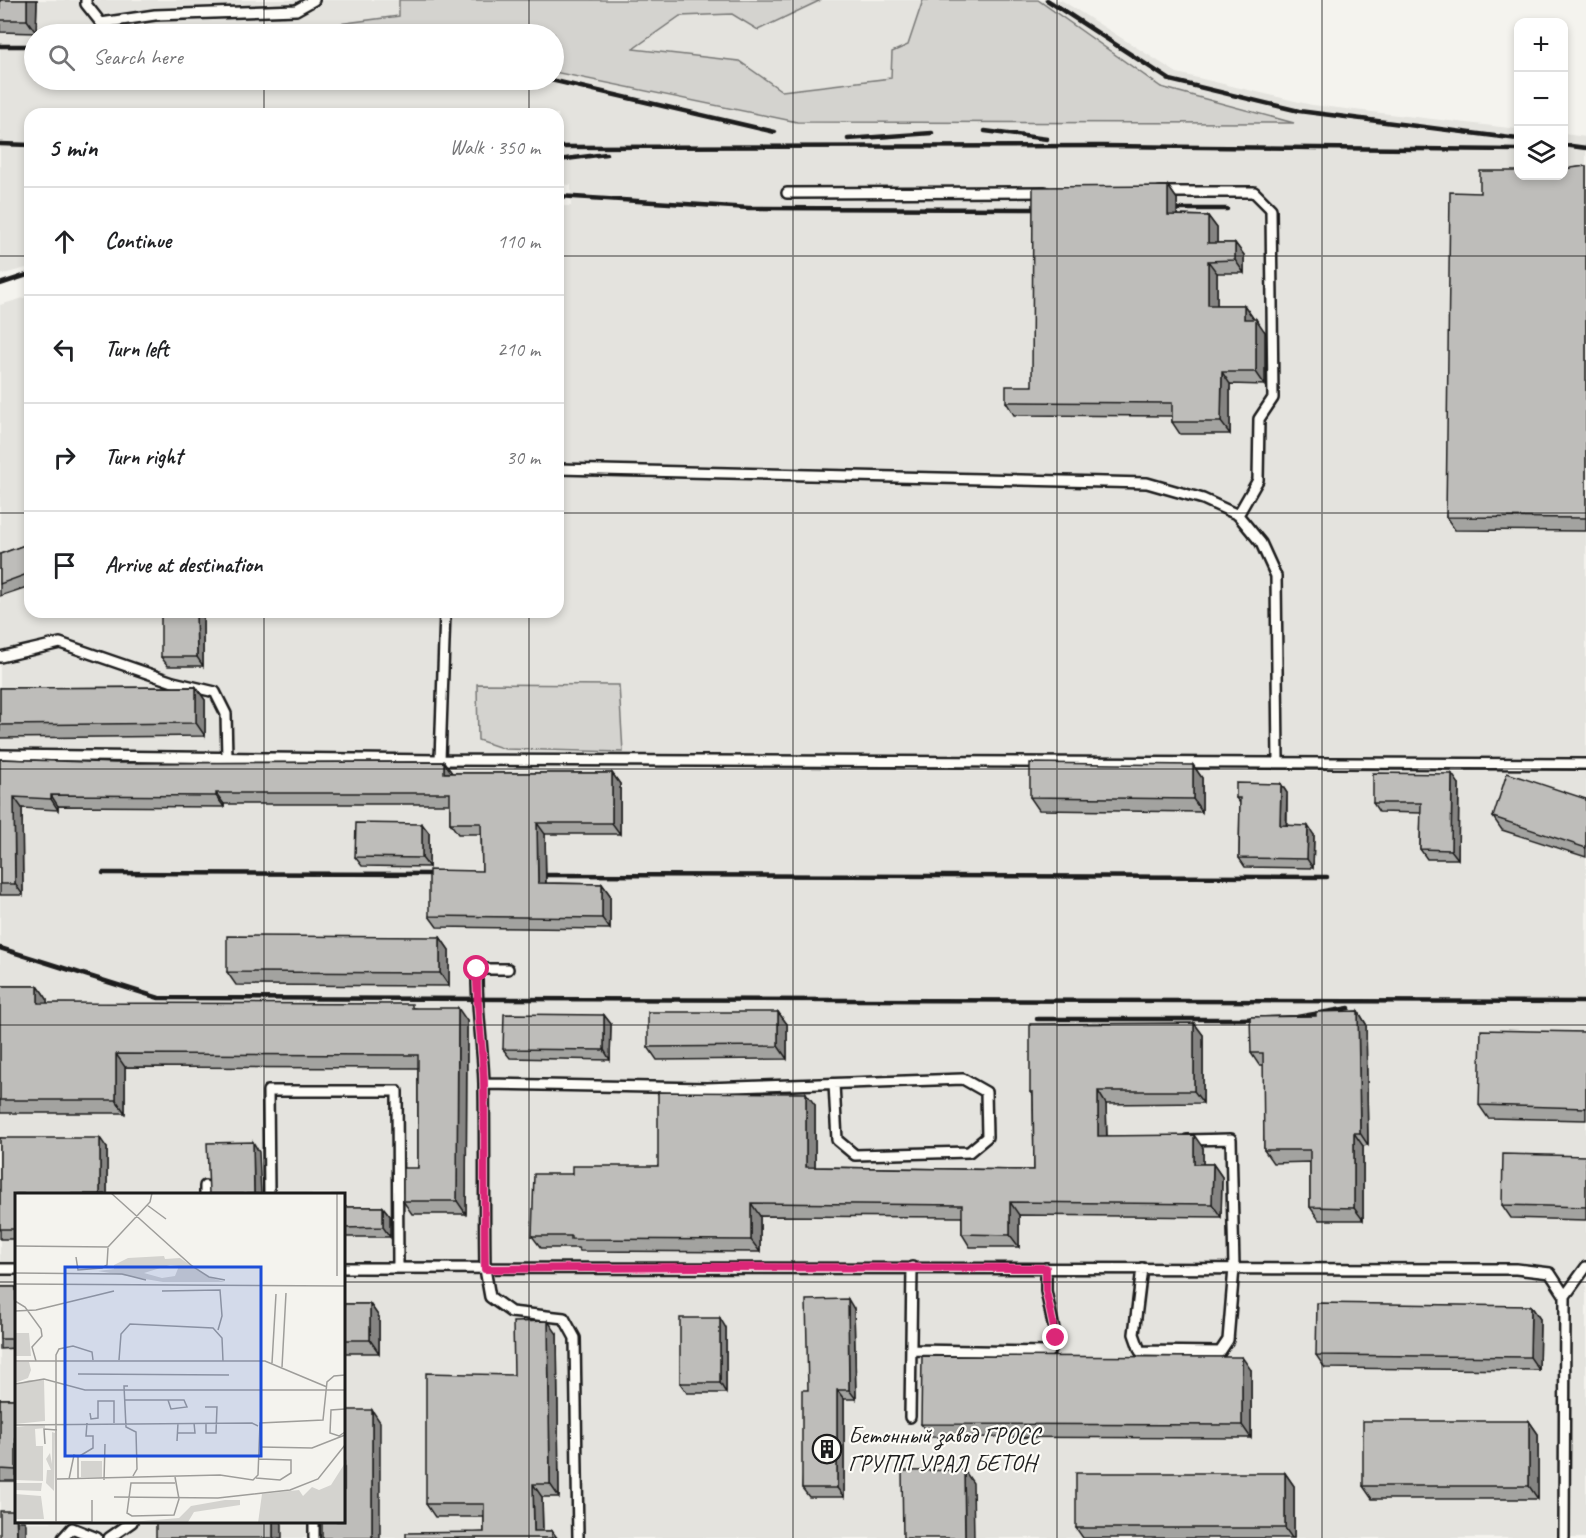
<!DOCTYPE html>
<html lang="en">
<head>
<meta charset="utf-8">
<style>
	:root { --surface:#fff; --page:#f2f2f2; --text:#202124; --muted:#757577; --line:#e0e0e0 }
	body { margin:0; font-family:Caveat,sans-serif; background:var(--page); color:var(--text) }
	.controls { position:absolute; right:18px; top:18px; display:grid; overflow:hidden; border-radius:12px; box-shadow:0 3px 9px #0003 }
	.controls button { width:54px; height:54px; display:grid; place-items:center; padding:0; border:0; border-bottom:2px solid var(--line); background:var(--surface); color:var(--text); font:30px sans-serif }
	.stop { position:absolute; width:18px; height:18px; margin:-14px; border:4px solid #db2777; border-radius:50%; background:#fff }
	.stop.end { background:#db2777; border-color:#fff; box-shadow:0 2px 6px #0008 }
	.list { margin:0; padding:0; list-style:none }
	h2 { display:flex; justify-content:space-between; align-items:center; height:78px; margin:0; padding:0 24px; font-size:26px }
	h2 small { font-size:20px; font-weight:400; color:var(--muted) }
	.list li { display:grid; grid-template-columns:39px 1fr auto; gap:18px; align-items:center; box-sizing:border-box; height:108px; padding:0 24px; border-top:2px solid var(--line) }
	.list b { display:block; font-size:22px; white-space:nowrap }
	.list em { font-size:20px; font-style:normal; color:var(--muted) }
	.icon { flex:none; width:33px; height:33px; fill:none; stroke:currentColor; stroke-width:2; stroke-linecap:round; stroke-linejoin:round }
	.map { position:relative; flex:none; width:1586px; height:1538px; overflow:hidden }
	.search { position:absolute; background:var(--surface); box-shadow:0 3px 9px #0003; left:24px; top:24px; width:540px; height:66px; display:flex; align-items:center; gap:15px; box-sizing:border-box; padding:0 21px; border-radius:33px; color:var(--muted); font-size:22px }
	.panel { position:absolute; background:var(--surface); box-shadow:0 3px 9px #0003; left:24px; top:108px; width:540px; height:510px; border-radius:18px }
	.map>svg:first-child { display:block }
</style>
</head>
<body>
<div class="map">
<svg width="1586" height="1538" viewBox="0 0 1586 1538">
	<rect width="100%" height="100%" fill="#f4f3ee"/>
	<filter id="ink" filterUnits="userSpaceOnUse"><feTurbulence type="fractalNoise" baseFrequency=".0167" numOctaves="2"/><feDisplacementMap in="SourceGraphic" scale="12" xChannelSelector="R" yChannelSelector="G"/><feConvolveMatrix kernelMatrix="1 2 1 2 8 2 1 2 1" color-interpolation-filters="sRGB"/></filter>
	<g filter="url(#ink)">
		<path fill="#e4e3de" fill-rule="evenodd" d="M0,0H1061L1177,73L1312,105L1518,129V176H1564V134L1586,137V1538H0V305L30,296V612H558V206H571V185L558,184V114H30V267L0,275ZM34,34H554V80H34ZM16,1194H344V1522H16Z"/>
		<path fill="#d4d3cf" stroke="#787876" stroke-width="1.5" d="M399,0H821L758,30L732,14L680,16L633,49L739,61L782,91L891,78L892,52L908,45L923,0H1038L1161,87L1294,123L797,122L554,72V34L269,33L399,16Z
			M477,684L619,685L623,752L505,749L478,740Z"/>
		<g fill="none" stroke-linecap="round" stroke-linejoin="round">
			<g stroke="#1c1c1c" stroke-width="14">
				<path id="lane" d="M86,0V4L101,23L155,15L296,10L314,0
					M1160,192H1254L1271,209L1273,398L1259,419L1258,480L1238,515
					M787,193L1045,192
					M558,469L1147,483L1203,499L1238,515L1261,543L1276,576L1278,762
					M0,657L60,643L173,682L215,692L226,714L227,757
					M0,755L440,760L1586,764
					M440,760L445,612
					M508,969H477C476,1008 483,1046 484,1084C485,1146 484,1207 485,1269L490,1297L511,1312L564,1318L575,1338L578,1538
					M484,1084L706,1088L963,1079L986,1092L987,1137L969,1152L855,1155L837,1140L834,1084
					M205,1186V1194
					M269,1194L268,1091H397L398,1268
					M344,1268L1516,1269L1550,1273L1565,1296
					M1142,1268L1134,1334L1140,1351L1220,1352L1228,1340L1234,1268L1231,1139L1187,1140
					M0,1269H16
					M911,1350L1049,1352L1056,1338L1046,1291V1268
					M910,1417L912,1267
					M314,1522V1538
					M63,1538L72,1528L97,1538
					M109,1538L132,1522
					M1564,1538L1565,1296L1586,1267"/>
			</g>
			<use href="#lane" stroke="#fdfcf7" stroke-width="9"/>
			<path stroke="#1c1c1c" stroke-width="4.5" d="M1047,0L1170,80L1299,111L1518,139
				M0,46H34
				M551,80L775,132
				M985,131L1047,139
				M848,139L932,133
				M0,144L30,145
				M1564,145L1586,148
				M558,147L1101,146L1518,150
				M558,160L606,154
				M558,196L749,208L1042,209
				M1177,209H1227
				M0,284L30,274
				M103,873L445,874
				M529,875L1327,877
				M0,948L159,998L1586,1002
				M1037,1019H1241L1297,1017L1349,1008"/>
		</g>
		<path fill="#a3a3a0" stroke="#1c1c1c" stroke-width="1.5" d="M0,0H37L36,33L0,32Z
			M1586,166V531L1455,530L1446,517L1480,193L1518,176Z
			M1168,186L1177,199V215L1208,216L1217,228V243H1235L1244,255V273H1217V305H1244L1253,318V319L1265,332V385L1230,384V434H1180L1172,422V416L1014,415L1006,402L1032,386Z
			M30,543V586L0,596V554Z
			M203,612V666H168L161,657Z
			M196,687L205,700V736L0,738V688Z
			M0,759L115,763L444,762L452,773H612L620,784V834H545L546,883L602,884L610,895V929L437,927L429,916L482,871L481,834H458L450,823V804H224V807L58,806V810L22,808L23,895H0Z
			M1193,765L1202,778V812L1039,810L1030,797Z
			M1281,784L1287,793V825L1314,835L1313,868L1245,867L1239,858L1240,803L1236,798Z
			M1459,784L1458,859H1427L1420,849L1421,813L1379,812L1373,803Z
			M1586,799V857L1502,830L1493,817Z
			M422,824L429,833V867L362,866L355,857Z
			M440,937L449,950V986L236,985L227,972Z
			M0,986H38L47,999V1003L414,1008L467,1021L466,1214H412L403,1201L418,1168V1068L125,1067V1113H0Z
			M1358,1011L1366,1024L1368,1145L1363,1146V1220H1319L1310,1207V1162L1273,1163L1264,1150V1065H1259L1251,1053L1316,1016Z
			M778,1012L787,1024V1059L657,1060L648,1047Z
			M604,1015L611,1024L610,1060L510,1058L503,1049Z
			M1194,1023L1203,1035V1103L1106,1104L1107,1136L1203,1148V1164H1213L1222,1177L1221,1217L1019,1215V1247H970L962,1234V1217L760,1216V1252L580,1251L578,1248H541L532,1236L572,1174L658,1166L815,1105V1167L1034,1170L1033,1096L1030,1092Z
			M1586,1032V1120L1488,1118L1479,1105Z
			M0,1138L107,1148V1194H16V1239H0Z
			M1586,1156V1220L1511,1218L1502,1205Z
			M344,1207H383L390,1216V1237H344Z
			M0,1287H16V1348L0,1349Z
			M344,1304H370L379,1317V1353H344Z
			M1531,1306L1540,1319L1539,1370L1325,1368L1316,1355Z
			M854,1309L856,1399H844V1497H809L802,1488L808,1390Z
			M726,1328V1393H687L680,1383Z
			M557,1334L559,1497H542L543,1531H552L557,1538H406L484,1532V1517H435L426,1504L514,1375Z
			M1251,1370V1438L930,1437L921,1424Z
			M0,1399H16V1481H0Z
			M1529,1421L1538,1434V1499H1372L1363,1486Z
			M1285,1473L1294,1486V1538H1083L1076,1528Z"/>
		<path fill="#858482" stroke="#1c1c1c" stroke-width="1.5" d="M27,0H37L36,33L27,20Z
			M1168,186L1177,199V228L1168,215Z
			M1208,216L1217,228V256L1208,243Z
			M1235,243L1244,255V273L1235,260Z
			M1208,261L1217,273V318L1208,305Z
			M1244,305L1253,318V332L1244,319Z
			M1256,319L1265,332V385L1256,372Z
			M1222,372L1230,384V434L1221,422Z
			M196,612H203V666L197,657Z
			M196,687L205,700V736L196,723Z
			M444,762L452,773H444Z
			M1193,765L1202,778V812L1193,799Z
			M612,773L620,784V834L612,823Z
			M1452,774L1459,784L1458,859L1451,850Z
			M1281,784L1287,793L1286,834L1280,825Z
			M216,793L224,804V807L216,796Z
			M51,795L58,806V810L51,799Z
			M14,797L22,808L23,895L15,884Z
			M537,823L545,834L546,894L538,883Z
			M422,824L429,833V867L422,858Z
			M1308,826L1314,835L1313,868L1307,859Z
			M602,884L610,895V929L602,918Z
			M440,937L449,950V986L440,973Z
			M38,986L47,999V1016L38,1003Z
			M458,1008L467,1021L466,1214L457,1201Z
			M1358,1011L1366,1024L1368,1145L1360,1133Z
			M778,1012L787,1024V1059L778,1046Z
			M604,1015L611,1024L610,1060L604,1050Z
			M1194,1023L1203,1035V1103L1194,1091Z
			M116,1054L125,1067V1113L116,1100Z
			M1098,1091L1106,1104L1107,1148L1098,1136Z
			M806,1093L815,1105V1180L806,1167Z
			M1354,1133L1363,1146V1220L1354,1208Z
			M1194,1135L1203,1148V1177L1194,1164Z
			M100,1138L107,1148V1194H100Z
			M253,1142L259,1152L261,1194H254Z
			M1213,1164L1222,1177L1221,1217L1212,1204Z
			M1010,1202L1019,1215V1247L1010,1235Z
			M751,1203L760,1216V1252L751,1240Z
			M383,1207L390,1216V1237L383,1227Z
			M848,1299L854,1309L856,1399L849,1390Z
			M370,1304L379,1317V1353L370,1340Z
			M1531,1306L1540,1319L1539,1370L1530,1357Z
			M720,1318L726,1328V1393L720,1383Z
			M548,1321L557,1334L559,1497L550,1484Z
			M1242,1357L1251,1370V1438L1242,1425Z
			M837,1390L844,1399V1497L837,1488Z
			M372,1410L380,1422V1538H372Z
			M1529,1421L1538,1434V1499L1529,1486Z
			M964,1470L973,1483L974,1538H965Z
			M1285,1473L1294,1486V1538H1292L1285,1528Z
			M533,1484L542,1497L543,1538L534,1531Z
			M17,1521H24L26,1524V1538H17Z
			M273,1521H281L282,1524V1538H273Z
			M552,1531L557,1538H552Z"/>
		<path fill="#bebdba" stroke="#1c1c1c" stroke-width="1.5" d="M0,0H27V20H0Z
			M1586,166V518L1446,517L1450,192L1480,193V171H1518V176H1563V169Z
			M1168,186V215L1208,216V243H1235V260L1208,261V305H1244V319H1256V372H1222L1221,422H1172V403L1006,402V386H1032L1033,187Z
			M30,543V573L0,584V554Z
			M161,612H196L197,657H161Z
			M196,687V723L0,725V688Z
			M0,759L115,763L444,762V773H612V823H537L538,883L602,884V918L429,916V870L482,871L481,823H450V793H216V796L51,795V799L14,797L15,884H0Z
			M1030,763L1193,765V799L1030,797Z
			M1373,773L1452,774L1451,850L1420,849L1421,803H1373Z
			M1507,773L1586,799V848L1493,817Z
			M1236,783L1281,784L1280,825L1308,826L1307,859L1239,858L1240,798H1236Z
			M356,823L422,824V858L355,857Z
			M227,936L440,937V973L227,972Z
			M0,986H38V1003L412,1004V1008H458L457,1201H403V1168H418V1055L116,1054V1100H0Z
			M1358,1011L1360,1133H1354V1208L1310,1207V1150H1264L1263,1053H1251L1250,1017L1316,1016V1012Z
			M648,1012H778V1046L648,1047Z
			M504,1014L604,1015V1050L503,1049Z
			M1194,1023V1091H1098V1136L1194,1135V1164H1213L1212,1204L1010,1202V1235L962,1234V1205L751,1203V1240L571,1239V1236H532L534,1174H572V1166H658V1092L806,1093V1167L1034,1170L1033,1092H1030V1024Z
			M1481,1030L1586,1032V1108L1479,1105Z
			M0,1138H100V1194H16V1229H0Z
			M253,1142L254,1194H209L207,1143Z
			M1503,1154L1586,1156V1207L1502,1205Z
			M344,1207H383V1227L344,1228Z
			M0,1287H16V1339H0Z
			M848,1299L849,1390H837V1488H802V1390H808L806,1300Z
			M1317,1303L1531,1306L1530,1357L1316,1355Z
			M344,1304H370V1340H344Z
			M680,1318H720V1383H680Z
			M548,1321L550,1484H533L534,1531H552V1538H406V1533L484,1532V1504H426V1373L514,1375L513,1322Z
			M922,1356L1242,1357V1425L921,1424Z
			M0,1399H16V1470L0,1469Z
			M344,1410H372V1538H322V1521H344Z
			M1363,1421H1529V1486H1363Z
			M964,1470L965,1538H903L902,1471Z
			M1076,1473H1285V1528H1076Z
			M0,1511H16L17,1538H0Z
			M156,1521H273V1538H156Z"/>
	</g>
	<g fill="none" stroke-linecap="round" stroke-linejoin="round" filter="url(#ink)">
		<path stroke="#db2777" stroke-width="8" d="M477,969C476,1008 483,1046 484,1084C485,1146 484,1207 485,1269L705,1267L1046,1268V1291L1056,1338"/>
	</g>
	<path fill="none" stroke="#1c1c1c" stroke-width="1.5" stroke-opacity="0.55" d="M264,0V34M529,0V34M793,0V1538M1057,0V1538M1322,0V1538M264,80V114M529,80V114M0,256H30M558,256H1586M0,513H30M558,513H1586M264,612V1194M529,612V1538M0,769H1586M0,1025H1586M0,1282H16M344,1282H1586M264,1522V1538"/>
	<defs>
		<g id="building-ring" transform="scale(1.5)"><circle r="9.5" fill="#fdfcf7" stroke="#1c1c1c" stroke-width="1.5"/><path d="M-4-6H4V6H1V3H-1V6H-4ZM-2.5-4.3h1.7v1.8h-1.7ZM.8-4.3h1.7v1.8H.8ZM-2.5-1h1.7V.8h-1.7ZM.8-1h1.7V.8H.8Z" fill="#1c1c1c"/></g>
	</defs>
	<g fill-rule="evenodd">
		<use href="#building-ring" x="827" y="1449"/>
	</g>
	<g text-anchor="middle" stroke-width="4.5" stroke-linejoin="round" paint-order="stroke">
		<g font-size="24" fill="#1c1c1c" stroke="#fdfcf7" text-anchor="start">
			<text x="848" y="1443">Бетонный завод ГРОСС<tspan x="848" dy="28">ГРУПП УРАЛ БЕТОН</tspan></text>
		</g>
	</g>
	<g transform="translate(15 1193)">
		<rect width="330" height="330" fill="#f4f3ee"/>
		<path d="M149,63L150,66L165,65L193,84L210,89H148L83,78L99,76V72L113,65ZM155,72L164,73L160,83L147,85L129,80ZM0,140H14L16,163H0ZM0,169H14L16,177L13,185L0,190ZM14,187H29L30,228L0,231V192ZM30,231V235L20,236L21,253H28V288L0,287V234ZM37,239L40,240L39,298L31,290L32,277H36L31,266L35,260L37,271ZM66,268H87V284H66ZM330,270V330H243L247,301L284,297L288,303L297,294L304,297L316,292ZM0,290H27L26,298L0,297ZM0,301L26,303L29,326H0ZM210,307H225V312L179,319L173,329L178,330H104L164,325L176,313Z" fill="#d4d3cf" fill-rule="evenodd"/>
		<path fill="none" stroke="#9e9d9a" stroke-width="1.5" d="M96,0L177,73L194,84L210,87M322,0V83M132,12L151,26M0,53L93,54L135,9L137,0M61,64L63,77L87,75L92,72L93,55M0,80L107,81L131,87M0,91L330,93M147,98L205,97L207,123L203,137M0,108L10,114L26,136L27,143L17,154L21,168M0,118L21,117L99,98M78,167L77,159L58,153L44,156L41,162V168H250L312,194M104,167L106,141L115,131L198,135L207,145L208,168M0,168H41V330M257,170L261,101M267,174L271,100M63,181L214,182M0,191L29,186L70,197H330M113,193H109L111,234L121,239L122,276L118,283M110,207H169L172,214L156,216L153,207M190,214H202L201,240H191V230M330,216L316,217L315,240L324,243L330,239M75,220L76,226L83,225V208H99V230M0,232L237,230L243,233M163,240H180L179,230M162,248L163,230M30,251L29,236L42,237M246,254L297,255L330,242M63,264L78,255V243H71L72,230M160,284L164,306L159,322L117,323L112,320L116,290H160M241,285L265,287L276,280V267L243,266M42,286L205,282L238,287L243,282L245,230L308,227L312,189L319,183L330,182M54,286L59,262L63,264V286M89,287L90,251M99,304L203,305L275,297L303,286L330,252M0,329H77V307"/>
		<path fill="#1d4ed8" fill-opacity="0.15" stroke="#1d4ed8" stroke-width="3" d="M50,74H246V263H50Z"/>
		<rect width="330" height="330" fill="none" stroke="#1c1c1c" stroke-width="3"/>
	</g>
</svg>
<div class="controls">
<button>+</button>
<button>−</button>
<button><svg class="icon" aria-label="layers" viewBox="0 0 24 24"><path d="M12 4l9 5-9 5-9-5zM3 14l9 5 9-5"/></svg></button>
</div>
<div class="stop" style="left:477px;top:969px"></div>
<div class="stop end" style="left:1056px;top:1338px"></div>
<div class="search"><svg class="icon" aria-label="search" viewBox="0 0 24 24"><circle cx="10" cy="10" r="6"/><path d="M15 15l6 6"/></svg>Search here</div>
<section class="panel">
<h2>5 min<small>Walk · 350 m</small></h2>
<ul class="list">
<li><svg class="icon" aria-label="ahead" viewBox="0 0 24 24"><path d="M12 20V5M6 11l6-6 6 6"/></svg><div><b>Continue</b></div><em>110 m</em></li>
<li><svg class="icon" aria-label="left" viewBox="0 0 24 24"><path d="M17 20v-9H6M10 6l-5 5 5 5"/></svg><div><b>Turn left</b></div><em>210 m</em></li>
<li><svg class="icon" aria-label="right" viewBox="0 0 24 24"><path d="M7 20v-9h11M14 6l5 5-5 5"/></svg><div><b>Turn right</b></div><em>30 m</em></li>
<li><svg class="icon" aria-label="arrive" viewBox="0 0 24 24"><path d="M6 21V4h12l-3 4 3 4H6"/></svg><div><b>Arrive at destination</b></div></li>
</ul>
</section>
</div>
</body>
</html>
